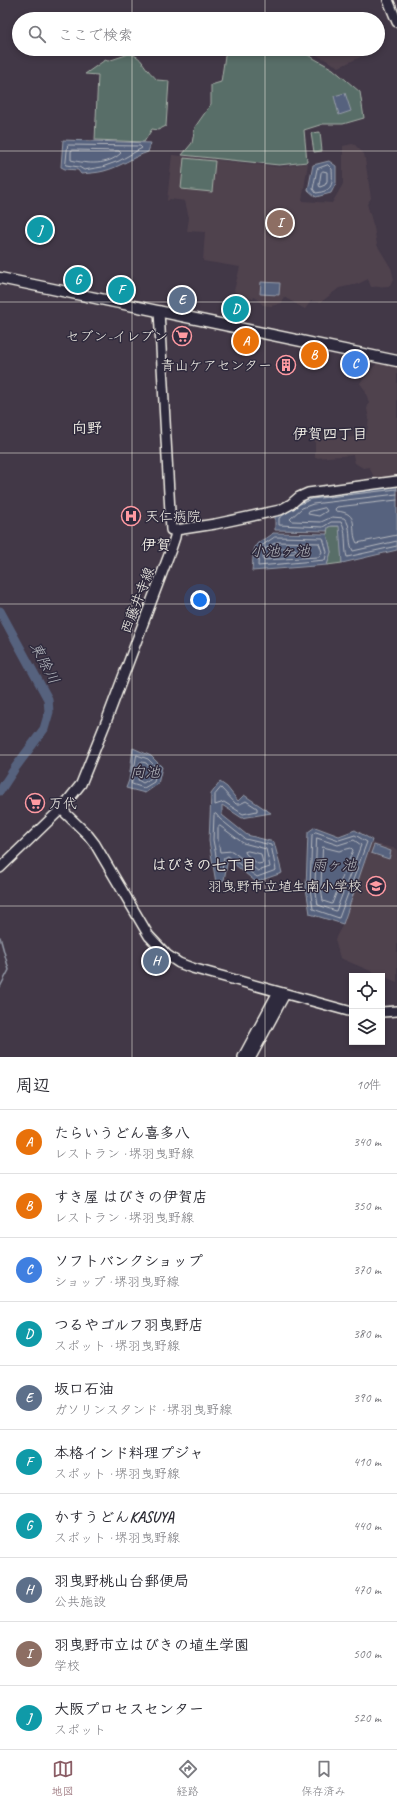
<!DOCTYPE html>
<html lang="ja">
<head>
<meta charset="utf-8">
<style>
	:root { --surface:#fff; --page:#f2f2f3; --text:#2b2b33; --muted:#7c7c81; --line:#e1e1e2; --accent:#8a5d65 }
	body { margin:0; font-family:Caveat,"Klee One",sans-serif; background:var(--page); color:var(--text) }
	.controls { position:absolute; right:12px; bottom:12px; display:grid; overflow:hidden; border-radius:0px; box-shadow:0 2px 6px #0003 }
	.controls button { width:36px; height:36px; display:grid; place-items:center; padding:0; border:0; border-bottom:1px solid var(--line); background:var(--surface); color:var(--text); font:20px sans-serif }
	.you { position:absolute; left:200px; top:600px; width:14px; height:14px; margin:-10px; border:3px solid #fff; border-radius:50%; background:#1a73e8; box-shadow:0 0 0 6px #1a73e833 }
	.badge { display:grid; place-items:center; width:26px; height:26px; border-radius:50%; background:var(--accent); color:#fff; font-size:13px; font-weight:700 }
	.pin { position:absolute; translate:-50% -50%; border:2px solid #fff; box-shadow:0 1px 4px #0006 }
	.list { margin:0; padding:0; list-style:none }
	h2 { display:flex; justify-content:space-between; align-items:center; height:52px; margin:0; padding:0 16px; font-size:17px }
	h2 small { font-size:13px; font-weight:400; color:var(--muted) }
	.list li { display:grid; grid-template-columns:26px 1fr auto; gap:12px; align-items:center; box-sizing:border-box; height:64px; padding:0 16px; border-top:1px solid var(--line) }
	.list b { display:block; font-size:15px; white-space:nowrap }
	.list p { margin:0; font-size:13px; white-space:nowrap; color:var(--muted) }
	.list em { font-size:13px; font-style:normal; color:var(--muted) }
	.icon { flex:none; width:22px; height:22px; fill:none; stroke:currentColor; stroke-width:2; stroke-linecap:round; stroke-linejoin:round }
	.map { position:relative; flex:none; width:397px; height:1057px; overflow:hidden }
	.search { position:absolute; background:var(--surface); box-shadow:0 2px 6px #0003; left:12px; right:12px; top:12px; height:44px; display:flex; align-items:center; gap:10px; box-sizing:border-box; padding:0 14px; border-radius:22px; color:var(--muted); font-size:15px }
	.sheet { height:692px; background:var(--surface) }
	nav { display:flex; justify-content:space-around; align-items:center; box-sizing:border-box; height:56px; border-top:1px solid var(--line); background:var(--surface); font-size:11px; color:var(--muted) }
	nav a { display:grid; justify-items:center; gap:2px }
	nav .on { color:var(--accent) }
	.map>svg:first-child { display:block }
</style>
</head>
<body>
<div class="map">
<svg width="397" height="1057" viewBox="0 0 397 1057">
	<rect width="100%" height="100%" fill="#423847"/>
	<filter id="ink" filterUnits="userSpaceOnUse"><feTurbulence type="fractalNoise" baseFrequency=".025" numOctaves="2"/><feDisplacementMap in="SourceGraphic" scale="8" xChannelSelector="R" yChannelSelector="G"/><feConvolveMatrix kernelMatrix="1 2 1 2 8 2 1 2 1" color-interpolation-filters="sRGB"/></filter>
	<g filter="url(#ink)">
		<path fill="#50424e" d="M306,49H366L371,52L339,67Z
			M352,144L355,145L364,154L365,159L371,198L367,204L374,228L377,245L391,268L394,280L389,286L371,287L368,279L358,284L339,288L321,302L311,301L305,309L284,297L282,303L271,306L263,305L255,297L247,300L234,291L240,267L203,261L205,232L187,231L189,218L185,201L170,199L167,201L172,155L279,167L308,163L302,201L332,203L343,184V146Z
			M378,362L397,366V476L375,479L369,467L363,468L355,463L353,455L315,458V440L354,437L367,433L369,418L367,409L369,403L365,390L360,383Z
			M371,843L397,849V982L340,958L335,939L343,924Z"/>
		<path fill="#596e67" stroke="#a6b0a8" d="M226,49H297L333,69L360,92L364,118L343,124H323L304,130L307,162L279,165L182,155L192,143L195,127L211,104V85L221,82Z
			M129,54C141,56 141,62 148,70C151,74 154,76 157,80L169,81L166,126L158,130L152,129L144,142L95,140L98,75L85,74L105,60L108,61Z
			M320,132L322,151L314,152L311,133Z
			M184,158L215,161L212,192L181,189Z
			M332,526H340L342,563L327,565L331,552L327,534L328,527Z"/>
		<path fill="#56627e" stroke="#959ba8" d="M345,93L351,111L339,115L334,96Z
			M63,140L151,143L148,152C133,157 120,167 104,171C97,173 89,173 81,174L78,170L65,169L61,167Z
			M329,161L336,166V183L331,193L316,197L308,190L313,165Z
			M261,282L280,283L279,295L260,294Z
			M397,485V550L342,563L339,526H332L328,527L327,531L275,530V516L310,495Z
			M273,533L327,534L331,552L327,565L252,571C253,563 252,546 259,542C264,538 269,538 273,533Z
			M133,748L151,756L162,767L158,784L145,793L126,788L129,780Z
			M220,782L227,787L238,801L244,795L271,813L242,818L222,805V815L247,835L274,842L282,873L256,882L228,859L224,880L216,883L209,841L211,794Z
			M315,827L339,836L355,830L372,840L343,924L310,914L306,888L308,832Z
			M374,845L391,851L389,859L371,853Z"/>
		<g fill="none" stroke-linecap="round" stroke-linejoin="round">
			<path stroke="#b5b8be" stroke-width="1" d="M68,145L140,146L142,148L119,161L102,167L84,170L79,167L66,165Z
				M73,150L119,151L121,153C108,166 87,164 71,160V151Z
				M328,165L332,169C333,184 333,191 316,193L313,189L317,169Z
				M323,171L327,172V181L325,185L320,187L319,185L321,173Z
				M397,494L313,504L302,508L290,519L292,521L321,522L332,517L344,518C353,526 347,541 353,551L397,541
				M397,500L337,507L335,509L336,511C362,513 349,530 357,543L397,535
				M300,504L312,499L397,489
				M297,506L279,518V525L323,527L331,522H341C347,528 344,549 347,557L397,546
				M325,508L327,511L319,516L308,514L309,512Z
				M275,537L323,538L327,552L325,560L258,566L259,548Z
				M277,542L319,543L322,552L319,557L263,560L264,550Z
				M280,548L295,549L297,551L296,553L278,554L277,551Z
				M137,755L148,759L157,768L154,782L144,788L132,784Z
				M142,762L146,763L152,770L150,779L143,783L138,780L140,763Z
				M221,788L236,804H240L246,801L257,808V811L243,814L224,802L215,805V795Z
				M216,814L220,819L245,839L271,845L276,870L257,877L228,856L224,858L222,870L219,871L213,840L214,815Z
				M220,826L243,843L266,849L270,867L258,871L232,851L220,852L218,840V828Z
				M316,832L339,840L355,835L367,842L339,918L313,909L310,888L312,835Z
				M317,838L338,845L354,840L361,845L336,911L318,905L315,887Z
				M323,847L339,851L351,848L353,850L332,904L323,901L321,887Z
				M248,851L261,854L263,863L258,864L246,854L245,852Z"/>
			<path stroke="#959ba8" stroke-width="1.5" d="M0,937L9,970L0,987"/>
			<path stroke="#56627e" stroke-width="9" d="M0,611L48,699L49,712L44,729L15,768L0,791"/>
			<g stroke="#f4f1e8" stroke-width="12">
				<path id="secondary" d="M388,0L397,22
					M159,311L171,530
					M61,809L88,835L95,844L149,936L167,955L179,963L192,968L352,1012
					M0,868L61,809L81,784L106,722L170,552L175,537L176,530L215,524L280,510L291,504L299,497L308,493L397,481
					M382,1012L397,1011
					M243,1057L278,992
					M251,1057L285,994"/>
			</g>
			<g stroke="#f4f1e8" stroke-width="13">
				<path id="primary" d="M0,278L397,361"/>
			</g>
			<use href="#secondary" stroke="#2f2a3d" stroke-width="9"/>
			<use href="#primary" stroke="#2f2a3d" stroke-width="10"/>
		</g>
	</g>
	<path fill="none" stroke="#f4f1e8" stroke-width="1" stroke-opacity="0.55" d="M132,0V19M265,0V19M132,49V1057M265,49V1057M0,151H397M0,302H397M0,453H397M0,604H397M0,755H397M0,906H397"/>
	<defs>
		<g id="supermarket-ring" transform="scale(1)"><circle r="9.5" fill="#2f2a3d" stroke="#ff9aa2" stroke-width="1.5"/><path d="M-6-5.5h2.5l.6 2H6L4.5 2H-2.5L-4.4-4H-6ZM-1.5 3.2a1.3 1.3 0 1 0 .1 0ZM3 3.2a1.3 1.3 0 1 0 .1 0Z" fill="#ff9aa2"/></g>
		<g id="building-ring" transform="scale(1)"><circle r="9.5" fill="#2f2a3d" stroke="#ff9aa2" stroke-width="1.5"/><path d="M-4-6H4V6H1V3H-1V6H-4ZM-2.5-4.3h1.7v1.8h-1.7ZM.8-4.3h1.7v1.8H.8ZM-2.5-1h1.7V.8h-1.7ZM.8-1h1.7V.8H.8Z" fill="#ff9aa2"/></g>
		<g id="hospital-ring" transform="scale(1)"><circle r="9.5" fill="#2f2a3d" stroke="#ff9aa2" stroke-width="1.5"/><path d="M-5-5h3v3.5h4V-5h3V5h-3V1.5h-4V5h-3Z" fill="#ff9aa2"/></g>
		<g id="school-ring" transform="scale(1)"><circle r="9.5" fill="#2f2a3d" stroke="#ff9aa2" stroke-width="1.5"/><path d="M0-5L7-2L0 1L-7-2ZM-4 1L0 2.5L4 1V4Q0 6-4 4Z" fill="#ff9aa2"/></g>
	</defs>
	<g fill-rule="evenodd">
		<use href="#supermarket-ring" x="182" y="336"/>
		<use href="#building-ring" x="286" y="365"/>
		<use href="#hospital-ring" x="131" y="516"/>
		<use href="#supermarket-ring" x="35" y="803"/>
		<use href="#school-ring" x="376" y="886"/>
	</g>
	<g text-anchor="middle" stroke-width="3" stroke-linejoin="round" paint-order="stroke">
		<g font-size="14" fill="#f4f1e8" stroke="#2f2a3d" text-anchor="end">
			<text x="168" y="341">セブン-イレブン</text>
			<text x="272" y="370">青山ケアセンター</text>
			<text x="145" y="521" text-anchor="start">天仁病院</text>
			<text x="49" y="808" text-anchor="start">万代</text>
			<text x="362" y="891">羽曳野市立埴生南小学校</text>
		</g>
		<g font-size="14" fill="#f4f1e8" stroke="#2f2a3d">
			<text transform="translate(137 600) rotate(-69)" y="5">西藤井寺線</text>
		</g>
		<g font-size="15" font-weight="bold" fill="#f4f1e8" stroke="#2f2a3d">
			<text x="87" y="433">向野</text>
			<text x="330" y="439">伊賀四丁目</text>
			<text x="156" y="550">伊賀</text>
			<text x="204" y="870">はびきの七丁目</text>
		</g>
		<g font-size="15" font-style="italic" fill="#b5b8be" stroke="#2f2a3d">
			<text x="280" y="556">小池ヶ池</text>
			<text transform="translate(45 663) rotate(62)" y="5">東除川</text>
			<text x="145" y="777">向池</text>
			<text x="334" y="870">雨ヶ池</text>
		</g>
	</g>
</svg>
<div class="controls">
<button><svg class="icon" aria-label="locate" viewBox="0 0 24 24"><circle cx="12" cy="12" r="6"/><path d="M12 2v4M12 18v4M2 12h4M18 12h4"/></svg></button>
<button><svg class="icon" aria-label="layers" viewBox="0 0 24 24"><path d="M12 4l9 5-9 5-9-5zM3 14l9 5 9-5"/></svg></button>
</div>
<div class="you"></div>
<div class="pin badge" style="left:246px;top:341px;background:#e8710a">A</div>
<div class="pin badge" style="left:314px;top:355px;background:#e8710a">B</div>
<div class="pin badge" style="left:355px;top:364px;background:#3f7fe0">C</div>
<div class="pin badge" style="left:236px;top:309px;background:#0f9aa8">D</div>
<div class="pin badge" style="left:182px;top:300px;background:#5c6f8a">E</div>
<div class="pin badge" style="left:121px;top:290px;background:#0f9aa8">F</div>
<div class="pin badge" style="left:78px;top:280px;background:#0f9aa8">G</div>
<div class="pin badge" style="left:156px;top:961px;background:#5c6f8a">H</div>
<div class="pin badge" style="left:280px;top:223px;background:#8d6e63">I</div>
<div class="pin badge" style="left:40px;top:230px;background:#0f9aa8">J</div>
<div class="search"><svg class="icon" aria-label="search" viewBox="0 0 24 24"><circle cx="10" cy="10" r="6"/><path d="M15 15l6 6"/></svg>ここで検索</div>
</div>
<section class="sheet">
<h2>周辺<small>10件</small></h2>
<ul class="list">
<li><span class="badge" style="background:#e8710a">A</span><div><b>たらいうどん喜多八</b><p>レストラン · 堺羽曳野線</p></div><em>340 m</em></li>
<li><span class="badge" style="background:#e8710a">B</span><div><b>すき屋 はびきの伊賀店</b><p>レストラン · 堺羽曳野線</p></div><em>350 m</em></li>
<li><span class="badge" style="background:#3f7fe0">C</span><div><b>ソフトバンクショップ</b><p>ショップ · 堺羽曳野線</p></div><em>370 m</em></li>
<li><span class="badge" style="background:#0f9aa8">D</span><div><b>つるやゴルフ羽曳野店</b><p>スポット · 堺羽曳野線</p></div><em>380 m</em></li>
<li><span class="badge" style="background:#5c6f8a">E</span><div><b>坂口石油</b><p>ガソリンスタンド · 堺羽曳野線</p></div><em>390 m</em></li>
<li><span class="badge" style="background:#0f9aa8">F</span><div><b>本格インド料理プジャ</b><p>スポット · 堺羽曳野線</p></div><em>410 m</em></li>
<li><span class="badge" style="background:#0f9aa8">G</span><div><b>かすうどんKASUYA</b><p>スポット · 堺羽曳野線</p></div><em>440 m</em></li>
<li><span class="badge" style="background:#5c6f8a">H</span><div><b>羽曳野桃山台郵便局</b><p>公共施設</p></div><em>470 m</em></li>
<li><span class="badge" style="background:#8d6e63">I</span><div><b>羽曳野市立はびきの埴生学園</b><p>学校</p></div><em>500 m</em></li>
<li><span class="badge" style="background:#0f9aa8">J</span><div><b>大阪プロセスセンター</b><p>スポット</p></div><em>520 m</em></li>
</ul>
</section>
<nav>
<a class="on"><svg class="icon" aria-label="map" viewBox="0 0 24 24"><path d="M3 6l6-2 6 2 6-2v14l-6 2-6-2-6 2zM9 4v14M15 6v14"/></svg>地図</a>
<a><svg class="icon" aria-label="directions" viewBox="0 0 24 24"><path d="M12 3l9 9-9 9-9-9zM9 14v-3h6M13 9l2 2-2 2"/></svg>経路</a>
<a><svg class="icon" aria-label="saved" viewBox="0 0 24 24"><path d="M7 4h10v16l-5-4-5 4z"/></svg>保存済み</a>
</nav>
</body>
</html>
